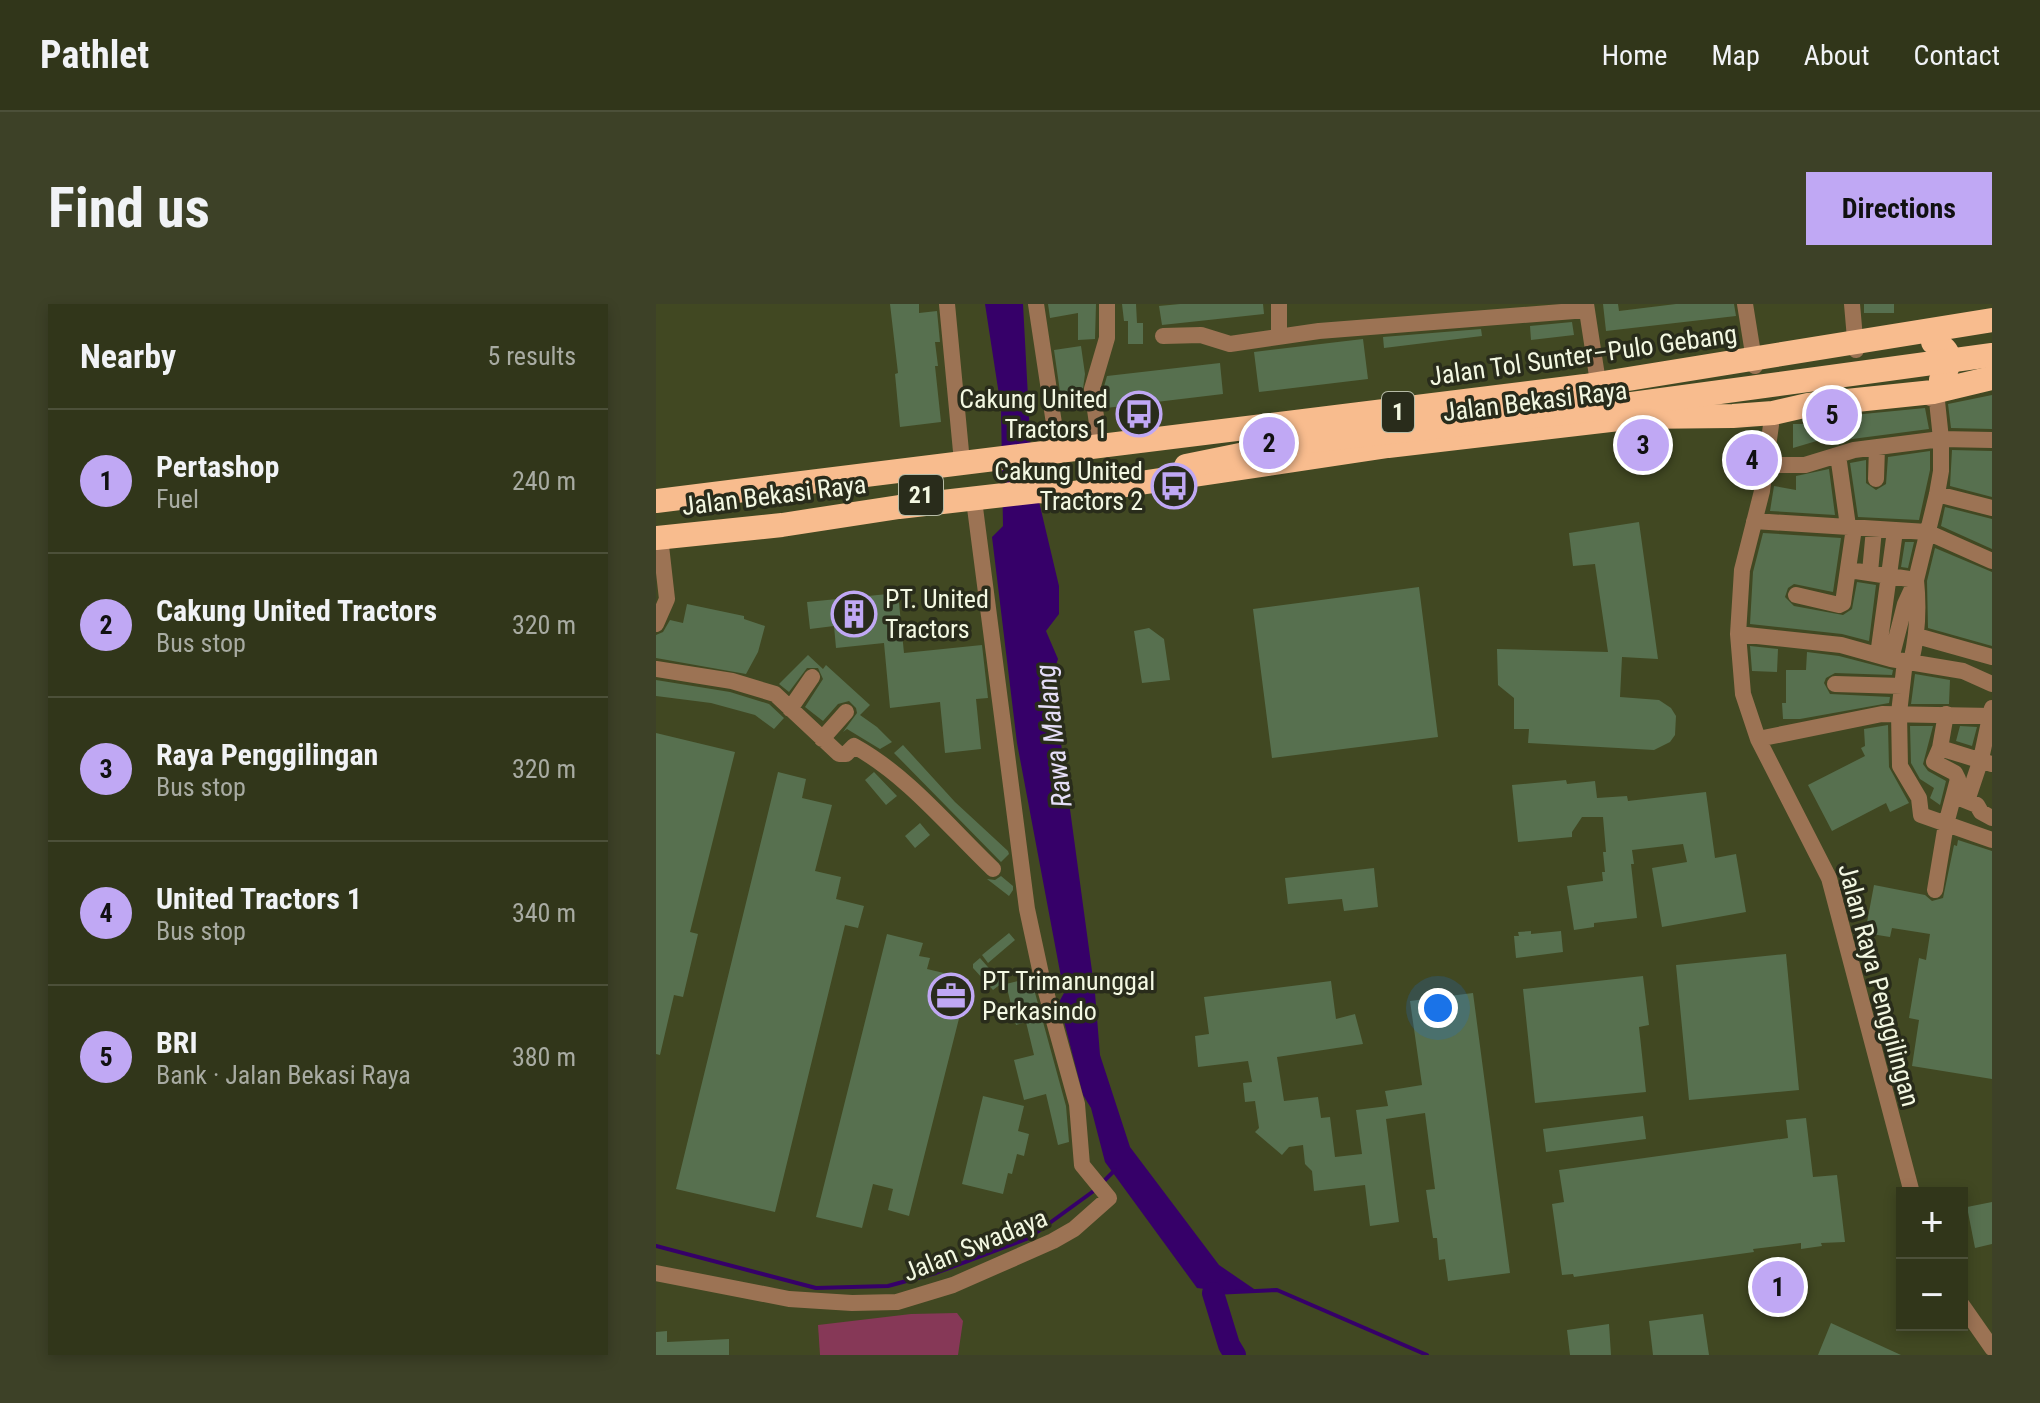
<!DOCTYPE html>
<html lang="en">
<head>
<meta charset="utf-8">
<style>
	:root { --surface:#31361a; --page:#3d4127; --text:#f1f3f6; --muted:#a8aba2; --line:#4c5039; --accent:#c0a8f4 }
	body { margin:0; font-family:"Roboto Condensed",sans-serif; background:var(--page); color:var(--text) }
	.controls { position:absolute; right:24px; bottom:24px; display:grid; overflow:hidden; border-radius:0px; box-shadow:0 4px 12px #0003 }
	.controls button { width:72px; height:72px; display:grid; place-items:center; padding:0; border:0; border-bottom:2px solid var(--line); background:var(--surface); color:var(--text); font:40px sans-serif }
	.you { position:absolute; left:782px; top:704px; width:28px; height:28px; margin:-20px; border:6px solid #fff; border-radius:50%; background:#1a73e8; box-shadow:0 0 0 12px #1a73e833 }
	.badge { display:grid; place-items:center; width:52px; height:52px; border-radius:50%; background:var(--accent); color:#111; font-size:26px; font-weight:700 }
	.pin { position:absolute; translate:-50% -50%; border:4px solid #fff; box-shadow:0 2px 8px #0006 }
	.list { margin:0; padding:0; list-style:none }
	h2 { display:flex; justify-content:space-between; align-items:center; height:104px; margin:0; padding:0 32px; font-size:34px }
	h2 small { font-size:26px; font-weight:400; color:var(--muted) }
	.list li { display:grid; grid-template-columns:52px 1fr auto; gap:24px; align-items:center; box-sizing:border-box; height:144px; padding:0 32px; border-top:2px solid var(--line) }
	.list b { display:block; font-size:30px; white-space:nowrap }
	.list p { margin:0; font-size:26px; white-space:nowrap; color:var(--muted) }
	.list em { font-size:26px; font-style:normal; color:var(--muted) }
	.map { position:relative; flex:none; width:1336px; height:1051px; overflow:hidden; border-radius:0px }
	header { display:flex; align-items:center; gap:48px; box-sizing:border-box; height:112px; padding:0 40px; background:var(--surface); border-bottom:2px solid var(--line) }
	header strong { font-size:38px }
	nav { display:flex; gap:44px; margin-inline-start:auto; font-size:28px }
	.intro { display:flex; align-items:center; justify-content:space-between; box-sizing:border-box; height:192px; padding:0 48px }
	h1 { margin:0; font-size:56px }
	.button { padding:20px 36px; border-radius:0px; background:var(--accent); color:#111; font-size:28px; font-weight:700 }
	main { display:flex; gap:48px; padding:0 48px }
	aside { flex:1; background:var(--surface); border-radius:0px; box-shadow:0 4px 12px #0003 }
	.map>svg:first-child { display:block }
</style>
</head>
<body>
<header>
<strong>Pathlet</strong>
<nav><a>Home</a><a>Map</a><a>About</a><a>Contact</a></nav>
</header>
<div class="intro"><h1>Find us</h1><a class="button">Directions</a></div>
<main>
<aside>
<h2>Nearby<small>5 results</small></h2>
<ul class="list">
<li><span class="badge">1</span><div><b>Pertashop</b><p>Fuel</p></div><em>240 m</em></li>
<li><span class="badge">2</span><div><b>Cakung United Tractors</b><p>Bus stop</p></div><em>320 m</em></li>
<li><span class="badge">3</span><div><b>Raya Penggilingan</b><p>Bus stop</p></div><em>320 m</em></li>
<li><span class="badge">4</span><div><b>United Tractors 1</b><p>Bus stop</p></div><em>340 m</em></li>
<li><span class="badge">5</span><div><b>BRI</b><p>Bank · Jalan Bekasi Raya</p></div><em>380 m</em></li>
</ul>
</aside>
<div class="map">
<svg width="1336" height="1051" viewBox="0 0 1336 1051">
	<rect width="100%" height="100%" fill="#414822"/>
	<path fill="#863857" d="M301,1009L307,1017L302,1051H164L162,1021L255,1010Z"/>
	<path fill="#360069" d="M329,0H367L376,168L403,282V310L390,327L402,355L396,373L439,689L444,751L474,843L563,961L601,987L572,988L541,984L449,858L435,804L427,791L403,698L408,689L361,439L336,233L347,222L345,104Z"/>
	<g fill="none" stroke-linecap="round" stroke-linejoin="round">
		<path stroke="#360069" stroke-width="4" d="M445,880L459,866
			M0,942L160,984L232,982L280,969L373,934L439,886
			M553,983L557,989L621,986L771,1051"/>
		<path stroke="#360069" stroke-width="22" d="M557,989L573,1041L579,1051"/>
	</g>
	<path fill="#57704f" d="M234,0H263V9L281,7L284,38H279L282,62H279L285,118L244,123L239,70L242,69Z
		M392,0H440L439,35L422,36V9L394,14Z
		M466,0H480L481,19H487V40H472V17H468Z
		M524,0H607L608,10L506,21L503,2Z
		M947,0H962L963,7L1020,0H1078L1080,12L950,27Z
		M1208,0H1238V9H1208Z
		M916,18L918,31L875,36L874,22Z
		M825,25L826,32L728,44L727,33Z
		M707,35L712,75L603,88L598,48Z
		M425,42L429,70L426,92L405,95L398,46Z
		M564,59L567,90L450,104L447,86L451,72Z
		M1336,91V125L1295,124L1292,100Z
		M1269,104L1273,125L1196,135L1176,141L1174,133L1137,144V120H1152L1166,116V118L1187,112Z
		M1296,146L1336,147V193L1294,182Z
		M1274,147V166L1263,216L1202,213L1194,159L1210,156V179L1220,186L1230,180L1232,153Z
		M1173,165L1179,211L1114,207L1118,182L1140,186V172Z
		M1289,203L1336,215V245L1285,222Z
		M983,218L1002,355L966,353L964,393L1003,396L1015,404L1020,412L1019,431L1014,438L998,446L872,439L873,425H858V394L842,381L841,345L952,348L939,260L917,262L913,229Z
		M1107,229L1185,234L1177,288L1138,280L1132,284L1129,293L1138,302L1187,311L1196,305L1201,278L1220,281L1213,337L1186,330L1094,320L1097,268Z
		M1249,238H1258L1252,264L1245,263Z
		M1279,244L1336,268V342L1272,324L1271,277Z
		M763,283L782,433L616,454L597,305Z
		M242,289L248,349L326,341L332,394L320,395L325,445L289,449L284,398L234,404L228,339L180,344L178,322L154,325L151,298Z
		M31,300L88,312V315L109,322L102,348L90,370L0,354V331L7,328L14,316L27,319Z
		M493,324L508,335L514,376L486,379L478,327Z
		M1094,342L1122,345L1121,368L1096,367Z
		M1151,348L1183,352L1237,366L1236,371L1179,369L1170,374L1168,379L1174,390L1234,393L1233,399L1144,415H1127L1126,399H1130V366H1150Z
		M152,351L167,365L170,361L214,401L204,411L221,423L236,438L224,445L191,425L187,428L201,409L200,404L193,397L182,400L167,417L149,403L167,375L162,364H151L133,388L123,380Z
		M1259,370L1294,376L1293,400H1255Z
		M0,376L74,388L113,400L128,414L118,425L99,411L55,399L0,392Z
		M1232,421L1233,463L1253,499L1234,508L1230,499L1176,527L1152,481L1209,452L1205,444L1209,442L1208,425Z
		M1254,422H1277L1267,460L1272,467L1290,477L1284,501L1274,494L1278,484L1264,475L1255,459Z
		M1304,422L1321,423L1316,442L1300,437Z
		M0,429L79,448L34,628L42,630L27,693L18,691L4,751L0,750Z
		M247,441L299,498L352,547L353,550L345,558L238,449Z
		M122,468L150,475L146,494L176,501L159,567L185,573L180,595L208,602L202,624L189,621L119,908L20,885Z
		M218,468L241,492L230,501L209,476Z
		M910,476L911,480L939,477L941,494L971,492L972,497L1050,488L1059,554L1080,550L1090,608L1006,623L996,564L1031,558L1027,540L976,546L978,560H975L981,614L938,619V623L918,626L911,582L947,577L946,568H949L947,548H950L947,513H926L916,528V533L862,538L856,481Z
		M264,519L274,531L259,544L249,532Z
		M1302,536L1336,547V775L1256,762L1263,716L1253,714L1263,654L1270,656L1274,630L1236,624L1234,633L1209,629L1218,581L1269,591L1276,597L1287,594L1298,541L1301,542Z
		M718,564L722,603L688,607L686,595L632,600L629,574Z
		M345,572L357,582V586L353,592L331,575L339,576Z
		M875,627V630L905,627L907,648L860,654L858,632H863L862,628Z
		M353,629L359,636L332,659L326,651Z
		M231,630L267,639L263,652L274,654L271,665L313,675L253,912L232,906L237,885L217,880L206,924L160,913Z
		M1130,650L1143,786L1033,796L1020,661Z
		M324,654L346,679L337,686L317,664V660Z
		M987,672L993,721L983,723L990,788L879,799L867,685Z
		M375,674L410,802L413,838L402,841L390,790L368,796L358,756L378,751L370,718L360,721L350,680Z
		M675,677L680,715L699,710L707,740L621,753L628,797L662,793L665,814L674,813L679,853L706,850L700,806L732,802L729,787L766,781L754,697L817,689L854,969L792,977L789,955L783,956L781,934H777L770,886L779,885L769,809L730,815L743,918L714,922L709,881L658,887L656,867L649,860L647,841L633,843L626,851L599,828L603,824L599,797L589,798L587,779L596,778L592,757L542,763L539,732L553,730L548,693Z
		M327,792L368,802L362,827L373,830L368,852L361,850L356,870L352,869L347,890L306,880Z
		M987,812L990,835L890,848L887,825Z
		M1150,814L1157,873L1181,871L1189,938L1165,939L1166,942L1145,945V939L1097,945L1098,948L918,973L917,970L906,971L896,900L908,898L903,866L1132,834L1130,816Z
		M1336,898V940L1319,944L1311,903Z
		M1145,971L1147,993L1104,998L1102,976Z
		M1047,1010L1053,1051H997L993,1017Z
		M1175,1019L1245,1051H1162Z
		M953,1020L955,1051H914L911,1026Z
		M11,1027V1038L73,1035V1051H0V1028Z"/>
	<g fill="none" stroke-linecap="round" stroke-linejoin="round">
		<path stroke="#9c7354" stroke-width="16" d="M291,0L306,158
			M380,0L402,146
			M930,0L943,85
			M1089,0L1099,62
			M1196,0L1200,46
			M507,32L545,31L574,40L663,27L931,6
			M623,32V0
			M1115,121L1106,187L1086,266L1082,330L1087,390L1102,435L1173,574L1256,889
			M443,133L436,85L451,34V0
			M1182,151L1192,222
			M1111,161H1149L1198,146L1285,135L1336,136
			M1220,175L1221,143
			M1281,190L1336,204
			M1098,217L1271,228L1336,257
			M1193,266L1260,276C1263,305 1262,329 1255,358
			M1214,268L1218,225
			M1140,291L1183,301L1187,299L1198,224
			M0,320L11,295L4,233
			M1082,330L1185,341L1235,355L1307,367L1336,380
			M1261,332L1336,353
			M1222,351L1239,227
			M1235,355L1249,300L1260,276L1281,190L1285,167V135L1281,97L1265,90
			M1249,357L1243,409L1244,462L1263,494L1265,511L1336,536
			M0,365L76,377L119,390L183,450H190L198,442C251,471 293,523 337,565
			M1179,380L1246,382
			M134,405L156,373
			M1290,410L1284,444L1336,460
			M166,435L190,408
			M1102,435L1226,410L1336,412
			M1301,493L1321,501L1325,508L1336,514
			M1311,497L1325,455L1336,404
			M1279,586L1290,520L1302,475L1299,469L1278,458L1284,444
			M0,969L133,995L196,999L241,998L297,981L397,937L418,925L453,894L426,861L421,800L385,670L371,605L318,196
			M1306,1001L1336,1044"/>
		<path stroke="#f8bc8e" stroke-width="24" d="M1277,38C1297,46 1296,59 1285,76
			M0,234L126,221L243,203L383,187L410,190L732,142L980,113L1077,112L1117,109L1152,101L1277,88L1336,74"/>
		<path stroke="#f8bc8e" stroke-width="24" d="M530,162L652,137L924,107L1336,51
			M0,197L929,82L1336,16"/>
	</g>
	<defs>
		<g id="bus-ring" transform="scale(2.3)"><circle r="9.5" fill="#292c1b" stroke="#c0a8f4" stroke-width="1.5"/><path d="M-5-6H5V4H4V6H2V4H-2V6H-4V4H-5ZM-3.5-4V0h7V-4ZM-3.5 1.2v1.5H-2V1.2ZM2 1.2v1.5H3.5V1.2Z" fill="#c0a8f4"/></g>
		<g id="building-ring" transform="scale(2.3)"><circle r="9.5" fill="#292c1b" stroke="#c0a8f4" stroke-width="1.5"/><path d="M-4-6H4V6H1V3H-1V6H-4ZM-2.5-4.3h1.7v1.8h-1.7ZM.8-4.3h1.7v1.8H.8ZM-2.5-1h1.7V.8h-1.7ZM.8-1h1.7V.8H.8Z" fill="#c0a8f4"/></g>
		<g id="office-ring" transform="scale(2.3)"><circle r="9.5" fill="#292c1b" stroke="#c0a8f4" stroke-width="1.5"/><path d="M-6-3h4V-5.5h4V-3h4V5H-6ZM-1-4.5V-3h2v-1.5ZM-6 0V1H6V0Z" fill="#c0a8f4"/></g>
	</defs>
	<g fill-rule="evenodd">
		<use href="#bus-ring" x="483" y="110"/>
		<use href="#bus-ring" x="518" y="182"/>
		<use href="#building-ring" x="198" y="310"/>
		<use href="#office-ring" x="295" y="692"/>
	</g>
	<g text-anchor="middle" stroke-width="7" stroke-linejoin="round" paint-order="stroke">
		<g fill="#292c1b" stroke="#b6bba6" stroke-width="2">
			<rect x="726" y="88" width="32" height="40" rx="6"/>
			<rect x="243" y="171" width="44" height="40" rx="6"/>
		</g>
		<g font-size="24" font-weight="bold" fill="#f3f8e2">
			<text x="742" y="116">1</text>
			<text x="265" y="199">21</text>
		</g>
		<g font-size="26" fill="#f3f8e2" stroke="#292c1b">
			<text transform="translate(927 51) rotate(-8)" y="9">Jalan Tol Sunter–Pulo Gebang</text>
			<text transform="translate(879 97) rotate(-7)" y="9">Jalan Bekasi Raya</text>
			<text transform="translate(118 191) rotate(-7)" y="9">Jalan Bekasi Raya</text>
			<text transform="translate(1223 681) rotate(75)" y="9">Jalan Raya Penggilingan</text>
			<text transform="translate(319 941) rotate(-22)" y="9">Jalan Swadaya</text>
		</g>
		<g font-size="26" fill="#f3f8e2" stroke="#292c1b" text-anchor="end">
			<text x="452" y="104">Cakung United<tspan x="452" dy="30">Tractors 1</tspan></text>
			<text x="487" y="176">Cakung United<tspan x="487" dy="30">Tractors 2</tspan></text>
			<text x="229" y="304" text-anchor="start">PT. United<tspan x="229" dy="30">Tractors</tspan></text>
			<text x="326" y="686" text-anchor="start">PT Trimanunggal<tspan x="326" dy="30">Perkasindo</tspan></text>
		</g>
		<g font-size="28" font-style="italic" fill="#e5def8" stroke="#292c1b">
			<text transform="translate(397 432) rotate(-97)" y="10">Rawa Malang</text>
		</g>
	</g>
</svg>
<div class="controls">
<button>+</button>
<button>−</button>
</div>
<div class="you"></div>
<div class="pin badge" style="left:1122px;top:983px">1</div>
<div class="pin badge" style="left:613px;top:139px">2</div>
<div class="pin badge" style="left:987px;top:141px">3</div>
<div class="pin badge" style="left:1096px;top:156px">4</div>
<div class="pin badge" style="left:1176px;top:111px">5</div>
</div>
</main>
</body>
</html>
